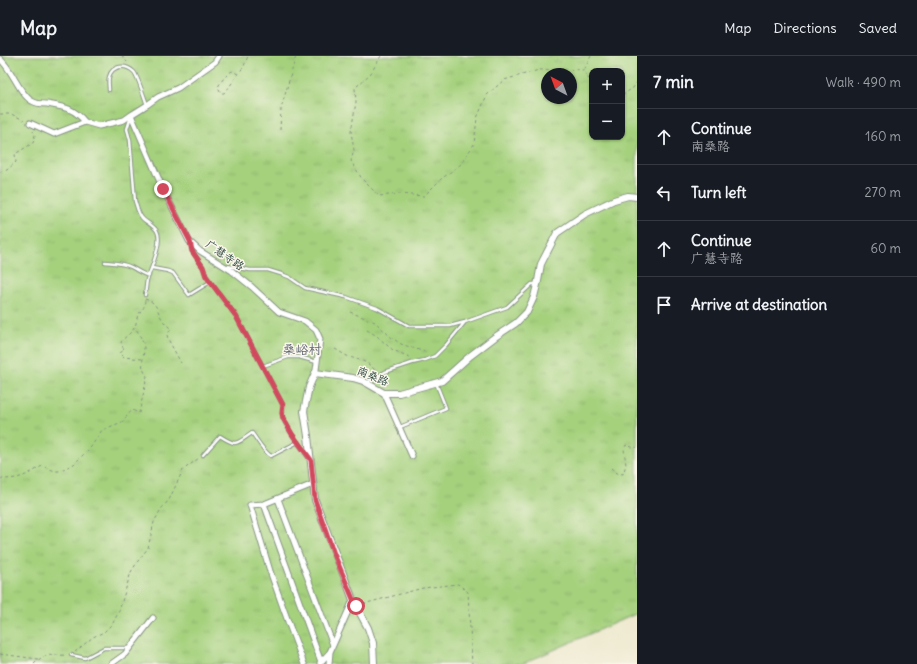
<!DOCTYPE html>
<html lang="en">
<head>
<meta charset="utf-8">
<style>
	:root { --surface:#171b24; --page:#242831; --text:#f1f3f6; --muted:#9ea1a6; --line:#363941 }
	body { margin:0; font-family:Delius,"LXGW WenKai TC",sans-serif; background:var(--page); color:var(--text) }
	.controls { position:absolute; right:12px; top:12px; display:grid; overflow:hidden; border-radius:8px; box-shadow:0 1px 3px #0004 }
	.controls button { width:36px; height:36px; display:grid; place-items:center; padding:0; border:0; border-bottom:1px solid var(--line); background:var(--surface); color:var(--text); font:20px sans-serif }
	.compass { position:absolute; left:541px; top:12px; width:36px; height:36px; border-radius:50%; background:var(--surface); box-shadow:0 1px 3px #0004; rotate:319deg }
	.stop { position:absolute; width:12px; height:12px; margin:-9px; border:3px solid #d1495b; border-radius:50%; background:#fff }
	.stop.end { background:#d1495b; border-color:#fff; box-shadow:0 1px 4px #0008 }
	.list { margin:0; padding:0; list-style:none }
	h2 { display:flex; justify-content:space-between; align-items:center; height:52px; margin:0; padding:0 16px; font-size:17px }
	h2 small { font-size:13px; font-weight:400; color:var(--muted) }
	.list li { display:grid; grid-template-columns:26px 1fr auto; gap:12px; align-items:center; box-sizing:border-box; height:56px; padding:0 16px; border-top:1px solid var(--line) }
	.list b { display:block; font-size:15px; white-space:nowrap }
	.list p { margin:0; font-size:13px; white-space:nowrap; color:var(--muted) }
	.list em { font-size:13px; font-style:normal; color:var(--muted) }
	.icon { flex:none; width:22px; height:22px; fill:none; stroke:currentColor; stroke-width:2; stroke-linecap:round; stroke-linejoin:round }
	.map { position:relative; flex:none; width:637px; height:608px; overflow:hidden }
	header { display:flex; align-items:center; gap:24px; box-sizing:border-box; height:56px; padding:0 20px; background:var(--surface); border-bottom:1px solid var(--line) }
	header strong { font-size:19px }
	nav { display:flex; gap:22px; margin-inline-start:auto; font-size:14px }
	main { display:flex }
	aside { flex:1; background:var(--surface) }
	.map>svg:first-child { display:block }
</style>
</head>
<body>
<header>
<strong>Map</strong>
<nav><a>Map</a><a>Directions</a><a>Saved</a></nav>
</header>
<main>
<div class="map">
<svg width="637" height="608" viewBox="0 0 637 608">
	<defs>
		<pattern id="park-tufts" width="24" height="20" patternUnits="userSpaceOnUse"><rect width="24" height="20" fill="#a5d17d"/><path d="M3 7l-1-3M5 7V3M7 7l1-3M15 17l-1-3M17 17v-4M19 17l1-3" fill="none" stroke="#8eb46d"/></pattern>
	</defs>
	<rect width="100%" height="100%" fill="#fbf7ec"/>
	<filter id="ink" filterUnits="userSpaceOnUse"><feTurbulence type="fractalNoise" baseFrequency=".025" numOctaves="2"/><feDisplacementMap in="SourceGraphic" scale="8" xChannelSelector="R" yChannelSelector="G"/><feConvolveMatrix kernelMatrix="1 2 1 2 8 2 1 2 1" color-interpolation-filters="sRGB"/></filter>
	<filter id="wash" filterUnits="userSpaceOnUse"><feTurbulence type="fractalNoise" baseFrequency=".012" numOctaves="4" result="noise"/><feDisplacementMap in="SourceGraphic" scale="16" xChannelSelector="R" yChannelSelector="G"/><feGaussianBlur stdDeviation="0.9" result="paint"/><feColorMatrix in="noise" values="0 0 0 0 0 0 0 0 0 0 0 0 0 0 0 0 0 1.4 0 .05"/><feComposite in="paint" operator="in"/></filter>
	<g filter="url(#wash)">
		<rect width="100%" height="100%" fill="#eee9cf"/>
		<path fill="url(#park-tufts)" stroke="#628758" fill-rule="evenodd" d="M0,0H637V557L522,608H0ZM592,15H622V81H592ZM547,18H571V42H547Z"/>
	</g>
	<g filter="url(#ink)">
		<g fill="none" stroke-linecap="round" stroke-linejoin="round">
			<g stroke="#869382" stroke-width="4.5">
				<path id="service" d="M109,34C109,30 108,25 109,21C112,9 126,8 134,16C137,19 145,43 147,49
					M131,60L127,73L130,84L135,145C137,151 138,158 143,163C147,167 153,169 157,175C163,186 151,212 147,224C146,229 146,234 145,239
					M190,187L192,195L203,211L206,220L236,260L283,349C282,354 282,358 283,362C288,375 300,389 308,401
					M105,206C114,207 123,207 131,211C137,214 142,218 149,220
					M227,210L250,214H268L281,218L289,221L305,232L346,241L377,252L409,270H450L465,266L507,251L532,228H537
					M152,212L168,215L173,217L189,239L210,226
					M263,310L288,301H299L317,306
					M366,327L385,316L412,307L425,304L435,300L446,289L465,266
					M400,371L446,352L436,327
					M203,399L220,380C237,391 236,388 252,377C258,385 263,395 271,400L298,386
					M71,599L85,602L104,592H129"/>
			</g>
			<g stroke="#869382" stroke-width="7">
				<path id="minor" d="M219,0L215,6L178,32L158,41L147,49L131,59L163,133L189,185L200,195L232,215L252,231L279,256L305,265L316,274L320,283L316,314L315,317
					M0,3C12,13 20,39 32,45C36,48 42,48 47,48C64,51 74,52 85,66
					M30,67L54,78L85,66L99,70L124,64L131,59
					M384,337L412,400
					M278,443L333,589
					M264,448L321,606
					M320,607L330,596L353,544
					M111,608L125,598L153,562
					M304,608L290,571L270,515L250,449L264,448L313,428
					M329,608L330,596"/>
			</g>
			<g stroke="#869382" stroke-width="8">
				<path id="tertiary" d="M374,608L373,587L368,572L353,544L347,528L315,444L308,380L304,355L309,331L315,317L353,322L363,325L384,337H399L442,325L470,300L495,281L516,267L527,256L534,241L538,225L541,208L557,177L585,158L614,144L628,140L637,141"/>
			</g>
			<path stroke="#869382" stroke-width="1" stroke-dasharray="3 3" stroke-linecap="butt" d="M122,0L127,6
				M381,0L371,17L355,32L356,46L351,76L354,94L351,105L362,123L379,140L399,138L424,140L440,124L461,108L474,88L477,62L487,39L504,24L539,14L562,13L584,14
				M591,0L584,14L588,22L592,25
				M238,18L232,15C226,19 221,25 218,31L221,37H224L227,34L244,10L248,0
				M622,38H624L633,32L637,26
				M0,58H11L24,64
				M280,74L281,53L296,0
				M0,116L7,114L16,106L15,98L33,87L35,79L33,75
				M145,243C158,247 156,253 162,263C164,267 168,270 171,273L167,279L168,283L181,307
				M350,256L375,266L392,282L401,288L428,297
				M367,274L377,280L388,290L393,294L412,302
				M335,293C339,295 343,298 347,300C360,305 365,303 376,315
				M142,303L124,301L120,297L124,294L121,286C124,281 131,278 134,272C137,268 136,263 138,259C143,251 144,255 145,244
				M611,412L617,417L623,418L626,409L624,393L626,389L635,392L637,391
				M0,423C21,423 25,420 42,410L55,415H59L74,408L91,391L102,374L122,366L132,354L139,357L144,335L147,320C139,309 144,305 144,292C143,284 139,278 135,271
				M363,548L423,532L458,528L468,536L472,608
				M75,596L93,581L104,576L113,567L119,555L131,516L138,505L148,492L154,466L161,453L169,444L183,414L199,402
				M0,598L38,603
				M34,608C45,596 52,600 67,599"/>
			<use href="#service" stroke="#fff" stroke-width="2.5"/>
			<use href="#minor" stroke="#fff" stroke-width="5"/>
			<use href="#tertiary" stroke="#fff" stroke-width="6"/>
		</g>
	</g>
	<g fill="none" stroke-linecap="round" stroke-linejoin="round" filter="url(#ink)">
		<path stroke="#d1495b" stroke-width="5" d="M163,133L190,185L192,195L203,211L206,220L236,260L283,349L282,357L283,362L292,378L311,404L315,444L334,498L356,550"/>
	</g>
	<g text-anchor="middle" stroke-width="3" stroke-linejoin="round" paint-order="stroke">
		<g font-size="11" fill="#1f3d34" stroke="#fbf7ec">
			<text transform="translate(225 199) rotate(35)" y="4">广慧寺路</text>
			<text transform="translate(373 320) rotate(22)" y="4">南桑路</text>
		</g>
		<g font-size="13" fill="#5e6573" stroke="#fbf7ec">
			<text x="302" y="298">桑峪村</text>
		</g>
	</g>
</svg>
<div class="controls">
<button>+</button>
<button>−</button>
</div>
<svg class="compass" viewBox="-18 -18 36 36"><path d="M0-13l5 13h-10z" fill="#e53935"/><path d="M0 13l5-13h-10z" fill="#9ea1a6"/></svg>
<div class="stop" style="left:356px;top:550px"></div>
<div class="stop end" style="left:163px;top:133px"></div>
</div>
<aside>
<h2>7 min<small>Walk · 490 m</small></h2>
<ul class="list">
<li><svg class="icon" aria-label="ahead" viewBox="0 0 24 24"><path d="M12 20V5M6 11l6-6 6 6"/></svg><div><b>Continue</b><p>南桑路</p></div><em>160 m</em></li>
<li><svg class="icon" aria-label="left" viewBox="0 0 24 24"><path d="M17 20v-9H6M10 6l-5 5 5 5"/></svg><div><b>Turn left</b></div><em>270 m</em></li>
<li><svg class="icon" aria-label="ahead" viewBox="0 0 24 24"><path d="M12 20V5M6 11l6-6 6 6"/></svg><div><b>Continue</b><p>广慧寺路</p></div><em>60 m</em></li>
<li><svg class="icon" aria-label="arrive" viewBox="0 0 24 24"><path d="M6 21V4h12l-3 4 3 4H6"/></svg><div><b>Arrive at destination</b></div></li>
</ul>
</aside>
</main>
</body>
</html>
